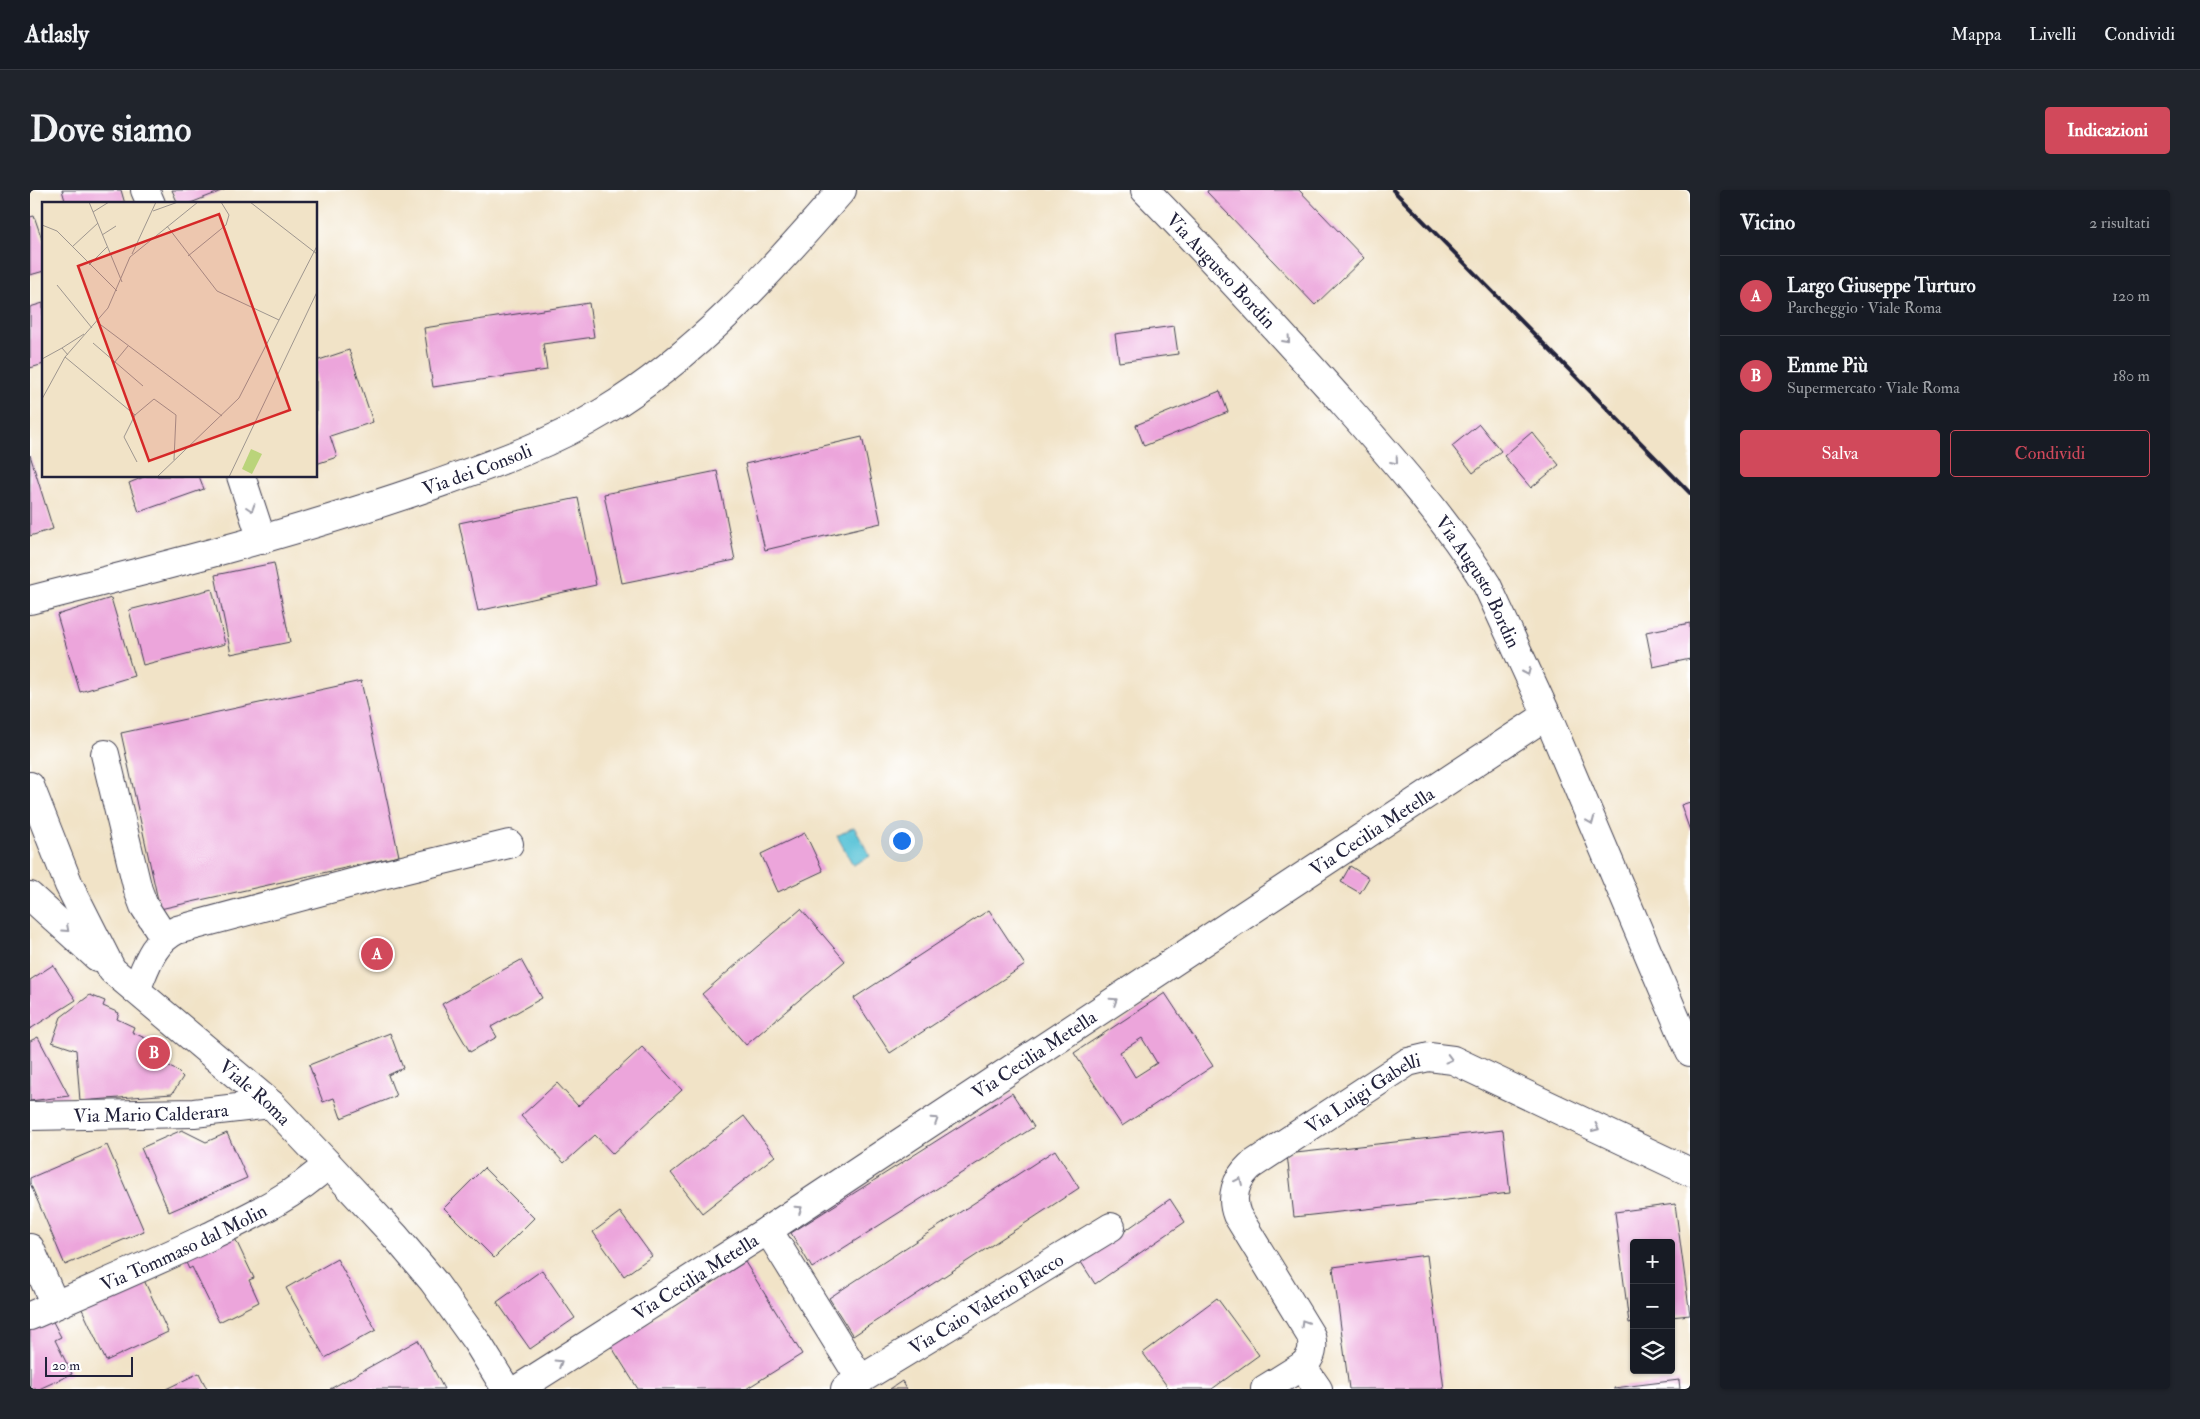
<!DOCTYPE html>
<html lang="it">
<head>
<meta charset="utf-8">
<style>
	:root { --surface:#171b24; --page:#20242c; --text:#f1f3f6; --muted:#9ea1a6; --line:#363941; --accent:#d1495b }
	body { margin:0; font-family:"IM FELL Double Pica",serif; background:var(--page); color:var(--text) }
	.controls { position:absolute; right:15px; bottom:15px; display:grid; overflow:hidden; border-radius:5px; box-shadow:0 1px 4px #0004 }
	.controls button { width:45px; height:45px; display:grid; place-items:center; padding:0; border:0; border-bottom:1px solid var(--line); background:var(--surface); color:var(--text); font:25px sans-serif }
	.scale { position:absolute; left:15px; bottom:12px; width:88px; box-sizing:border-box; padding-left:5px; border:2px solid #22223b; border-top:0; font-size:14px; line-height:18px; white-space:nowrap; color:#22223b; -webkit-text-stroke:4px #fff; paint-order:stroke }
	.you { position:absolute; left:871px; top:650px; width:18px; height:18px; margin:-12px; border:4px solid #fff; border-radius:50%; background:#1a73e8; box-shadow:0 0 0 8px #1a73e833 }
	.badge { display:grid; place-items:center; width:32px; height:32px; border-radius:50%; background:var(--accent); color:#fff; font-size:16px; font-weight:700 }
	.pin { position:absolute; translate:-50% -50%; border:2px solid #fff; box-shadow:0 1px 5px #0006 }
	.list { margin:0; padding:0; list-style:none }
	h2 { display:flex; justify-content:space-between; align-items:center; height:65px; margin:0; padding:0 20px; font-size:21px }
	h2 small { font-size:16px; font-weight:400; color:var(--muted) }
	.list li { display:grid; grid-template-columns:32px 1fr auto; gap:15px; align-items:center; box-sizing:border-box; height:80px; padding:0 20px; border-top:1px solid var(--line) }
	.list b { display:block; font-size:19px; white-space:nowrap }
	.list p { margin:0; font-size:16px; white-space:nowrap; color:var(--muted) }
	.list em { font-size:16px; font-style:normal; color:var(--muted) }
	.actions { display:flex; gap:10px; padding:15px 20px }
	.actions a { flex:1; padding:11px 0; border:1px solid var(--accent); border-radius:5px; text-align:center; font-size:18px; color:var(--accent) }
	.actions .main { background:var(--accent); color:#fff }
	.icon { flex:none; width:28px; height:28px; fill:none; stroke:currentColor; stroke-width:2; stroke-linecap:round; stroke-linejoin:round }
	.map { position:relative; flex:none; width:1660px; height:1199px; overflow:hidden; border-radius:5px }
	header { display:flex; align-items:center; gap:30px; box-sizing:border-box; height:70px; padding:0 25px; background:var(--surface); border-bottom:1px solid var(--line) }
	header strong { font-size:24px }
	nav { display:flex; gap:28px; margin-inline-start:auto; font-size:18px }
	.intro { display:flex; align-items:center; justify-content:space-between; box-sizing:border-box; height:120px; padding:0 30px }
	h1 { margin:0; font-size:35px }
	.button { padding:12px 22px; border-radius:5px; background:var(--accent); color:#fff; font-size:18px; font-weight:700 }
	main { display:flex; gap:30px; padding:0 30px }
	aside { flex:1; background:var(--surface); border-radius:5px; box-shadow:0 1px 4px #0004 }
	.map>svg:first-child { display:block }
</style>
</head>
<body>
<header>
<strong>Atlasly</strong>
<nav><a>Mappa</a><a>Livelli</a><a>Condividi</a></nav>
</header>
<div class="intro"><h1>Dove siamo</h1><a class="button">Indicazioni</a></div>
<main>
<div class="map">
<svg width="1660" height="1199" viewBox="0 0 1660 1199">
	<rect width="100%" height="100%" fill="#fff"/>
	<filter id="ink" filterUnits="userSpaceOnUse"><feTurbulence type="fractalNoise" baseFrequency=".02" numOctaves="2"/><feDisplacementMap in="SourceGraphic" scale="10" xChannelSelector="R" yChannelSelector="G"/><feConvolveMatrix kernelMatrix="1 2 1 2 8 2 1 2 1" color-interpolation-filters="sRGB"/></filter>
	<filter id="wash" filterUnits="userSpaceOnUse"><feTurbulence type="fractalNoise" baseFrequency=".0096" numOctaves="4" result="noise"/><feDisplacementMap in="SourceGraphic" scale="20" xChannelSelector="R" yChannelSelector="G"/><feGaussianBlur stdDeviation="1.12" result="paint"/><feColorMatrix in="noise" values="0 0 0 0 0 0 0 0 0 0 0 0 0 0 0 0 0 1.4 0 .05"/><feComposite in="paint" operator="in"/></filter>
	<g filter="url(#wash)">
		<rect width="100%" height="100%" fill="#f1e3c7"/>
		<path fill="#5cc4d8" stroke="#3f738a" d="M824,637L840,666L823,675L807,646Z"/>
		<g id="blocks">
			<path fill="#eca5db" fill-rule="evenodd" d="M32,0H91L95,14H36Z
				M142,0H194L158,14H148Z
				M1178,0H1269L1334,68L1285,115L1177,2Z
				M4,26L14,55V81L0,85V27Z
				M13,113L14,174L0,178V117Z
				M559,113L564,147L513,154L517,180L403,197L394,138Z
				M1144,136L1148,164L1089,172L1085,144Z
				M319,160L343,232L300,246L307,267L286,274V171Z
				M1190,201L1198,222L1114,256L1106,235Z
				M1449,234L1471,261L1443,283L1422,256Z
				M1502,242L1529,275L1501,298L1474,266Z
				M832,247L851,333L735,360L715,274Z
				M0,265L23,339L0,346Z
				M687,281L705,370L592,393L574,304Z
				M116,286H169L174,299L109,322L99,293Z
				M548,308L566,395L448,421L429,333Z
				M244,373L260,452L201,464L185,385Z
				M182,399L195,454L113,475L99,420Z
				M81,408L104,486L50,502L27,425Z
				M1660,433V469L1623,477L1616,442Z
				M331,491L369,666L130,719L91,543Z
				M1660,612V641L1651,615Z
				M775,643L793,681L748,702L731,664Z
				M1320,676L1339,688L1330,703L1311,692Z
				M771,719L815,771L716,855L672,804Z
				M959,720L995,775L860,863L824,808Z
				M491,770L512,808L461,837L467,847L440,862L412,814Z
				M23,775L46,810L0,839V790Z
				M1135,803L1183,876L1092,936L1044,863ZM1112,848L1127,873L1105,887L1090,862Z
				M60,805L75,811L73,816L89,823L87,829L104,837L102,842L121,851L118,857L131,863L128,872L146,880L153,887L142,904L50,911L46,860L22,852L31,827Z
				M360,843L373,878L358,885L366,906L311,928L304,908L293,912L279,875Z
				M8,847L39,906L0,911V851Z
				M612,857L652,900L583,964L565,945L534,973L491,926L527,893L548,916Z
				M982,903L1004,937L782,1078L761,1043Z
				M714,926L745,966L672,1023L641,983Z
				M152,940L176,952L197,943L217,988L139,1022L111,958Z
				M1473,940L1480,1003L1264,1027L1257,964Z
				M77,955L114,1041L35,1075L0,993V988Z
				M1025,960L1049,998L823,1146L799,1108Z
				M454,978L504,1028L464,1068L414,1018Z
				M1140,1009L1155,1032L1065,1094L1051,1072Z
				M1645,1014L1660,1125L1641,1127V1053H1604V1132L1599,1133L1585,1022Z
				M590,1022L622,1066L594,1086L563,1042Z
				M201,1040L224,1088L219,1090L229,1112L189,1132L162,1077L159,1079L152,1064Z
				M1397,1065L1414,1199H1319L1303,1077Z
				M307,1069L346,1140L295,1168L256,1098Z
				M715,1072L772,1164L716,1199H608L581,1156Z
				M512,1080L545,1128L500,1159L467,1112Z
				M113,1088L138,1142L76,1171L51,1117Z
				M1187,1108L1229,1165L1182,1199H1139L1113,1163Z
				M21,1128L31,1147L25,1150L42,1184L9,1199H0V1137Z
				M388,1150L414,1199H300Z
				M169,1183L177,1199H136Z
				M1649,1190L1650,1199H1584V1198Z
				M872,1191L877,1199H860Z"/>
		</g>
	</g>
	<g filter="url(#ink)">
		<use href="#blocks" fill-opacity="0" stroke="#413f50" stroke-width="1"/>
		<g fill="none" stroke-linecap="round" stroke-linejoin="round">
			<g stroke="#413f50" stroke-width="30">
				<g id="minor">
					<path d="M115,0L121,14"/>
					<path id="s1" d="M1115,0C1181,67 1244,136 1306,205C1360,266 1414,326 1457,395L1517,525L1660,862"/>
					<path d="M211,286L232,350"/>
					<path id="s2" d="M0,410C135,376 269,342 401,296C460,275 519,255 573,222C666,166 741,82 812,0"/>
					<path d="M75,564L108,700L114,716L134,747"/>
					<path id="s3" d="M0,596L39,695L82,780L241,914L298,974L365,1046L403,1091L447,1152L476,1199"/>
					<path d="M0,706L67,767"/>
					<path d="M106,800C116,777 122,752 147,740L344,687L479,654"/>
					<path id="s4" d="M0,926L164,923L241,914"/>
					<path d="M738,1040L831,1190"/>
					<path d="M0,1058L25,1115"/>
					<path id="s5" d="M0,1126C60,1100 119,1075 178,1047C221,1026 263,1007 298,974"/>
					<path id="s6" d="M1272,1176C1282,1168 1284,1158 1281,1146L1207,1025C1200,1007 1206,989 1220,976L1378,872L1399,867L1423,870L1660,982"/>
					<path id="s7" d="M488,1199L738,1040L1517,525"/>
					<path id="s8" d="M815,1199L1081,1037"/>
					<path d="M1235,1199L1272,1176L1288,1199"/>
				</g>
			</g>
			<use href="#minor" stroke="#fff" stroke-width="28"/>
			<path stroke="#22223b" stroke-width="4" d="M1363,0L1660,303"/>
		</g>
		<defs><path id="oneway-chevron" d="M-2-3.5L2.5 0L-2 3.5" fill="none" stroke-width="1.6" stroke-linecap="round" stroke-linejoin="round" transform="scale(1.25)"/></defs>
		<g stroke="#9c9ca7">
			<use href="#oneway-chevron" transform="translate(1257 150) rotate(48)"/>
			<use href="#oneway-chevron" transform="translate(1365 271) rotate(49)"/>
			<use href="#oneway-chevron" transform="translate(221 318) rotate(72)"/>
			<use href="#oneway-chevron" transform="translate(1497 482) rotate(66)"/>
			<use href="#oneway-chevron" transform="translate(1561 631) rotate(67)"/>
			<use href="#oneway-chevron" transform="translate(36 739) rotate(42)"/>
			<use href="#oneway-chevron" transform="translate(1084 811) rotate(-33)"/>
			<use href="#oneway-chevron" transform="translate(1419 869) rotate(15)"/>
			<use href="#oneway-chevron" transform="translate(905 930) rotate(-33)"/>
			<use href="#oneway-chevron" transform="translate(1566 938) rotate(25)"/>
			<use href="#oneway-chevron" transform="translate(1209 991) rotate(-65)"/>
			<use href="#oneway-chevron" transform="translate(769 1019) rotate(-33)"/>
			<use href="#oneway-chevron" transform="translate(1274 1133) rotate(-122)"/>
			<use href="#oneway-chevron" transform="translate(529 1173) rotate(-32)"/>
		</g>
	</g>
	<g text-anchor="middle" stroke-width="4" stroke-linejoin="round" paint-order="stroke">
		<g font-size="19" fill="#22223b" stroke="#fff">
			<text dy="7" stroke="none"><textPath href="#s1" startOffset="111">Via Augusto Bordin</textPath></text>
			<text dy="7" stroke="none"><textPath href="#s2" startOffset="466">Via dei Consoli</textPath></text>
			<text dy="7" stroke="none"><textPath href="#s1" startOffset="516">Via Augusto Bordin</textPath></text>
			<text dy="7" stroke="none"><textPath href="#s7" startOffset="1020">Via Cecilia Metella</textPath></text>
			<text dy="7" stroke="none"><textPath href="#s7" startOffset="615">Via Cecilia Metella</textPath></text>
			<text dy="7" stroke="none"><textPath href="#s3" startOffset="390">Viale Roma</textPath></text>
			<text dy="7" stroke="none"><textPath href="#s6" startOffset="364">Via Luigi Gabelli</textPath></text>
			<text dy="7" stroke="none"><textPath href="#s4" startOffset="121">Via Mario Calderara</textPath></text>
			<text dy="7" stroke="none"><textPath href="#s5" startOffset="168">Via Tommaso dal Molin</textPath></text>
			<text dy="7" stroke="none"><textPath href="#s7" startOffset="210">Via Cecilia Metella</textPath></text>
			<text dy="7" stroke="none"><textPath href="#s8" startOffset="165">Via Caio Valerio Flacco</textPath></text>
		</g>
	</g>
	<g transform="translate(12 12)">
		<rect width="275" height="275" fill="#f1e3c7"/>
		<path d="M209,247L220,252L210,272L200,267Z" fill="#bad47a"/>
		<path fill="none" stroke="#9e968f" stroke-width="1" d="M47,0L80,80M208,0L275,52M111,9L136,0M51,10L67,0M0,23L15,29L75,89M125,24L175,89L237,118M60,33L74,24M30,45L56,21M90,52L114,0M146,54L184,23L187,13L179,0M47,63L65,45M15,83L50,126M55,120L180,214M51,141L101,184M26,153L20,146L42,132M23,155L93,213L82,235L95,260M0,157L20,146M72,161L86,144M0,197L23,155L66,106L88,55L156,0M93,213L112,197L134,213L132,258M115,275L197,196L275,44M187,275L275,90"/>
		<path fill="#d62828" fill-opacity="0.15" stroke="#d62828" stroke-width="2.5" d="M177,12L248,208L107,259L36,64Z"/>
		<rect width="275" height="275" fill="none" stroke="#22223b" stroke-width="2.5"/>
	</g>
</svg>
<div class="controls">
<button>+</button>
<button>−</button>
<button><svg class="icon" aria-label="layers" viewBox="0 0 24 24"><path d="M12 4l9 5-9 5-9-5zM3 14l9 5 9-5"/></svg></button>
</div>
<div class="scale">20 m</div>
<div class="you"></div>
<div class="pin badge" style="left:347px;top:764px">A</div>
<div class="pin badge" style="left:124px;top:863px">B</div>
</div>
<aside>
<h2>Vicino<small>2 risultati</small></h2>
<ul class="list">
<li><span class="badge">A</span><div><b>Largo Giuseppe Turturo</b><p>Parcheggio · Viale Roma</p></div><em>120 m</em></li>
<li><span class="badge">B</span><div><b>Emme Più</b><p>Supermercato · Viale Roma</p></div><em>180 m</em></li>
</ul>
<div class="actions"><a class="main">Salva</a><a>Condividi</a></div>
</aside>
</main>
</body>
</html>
